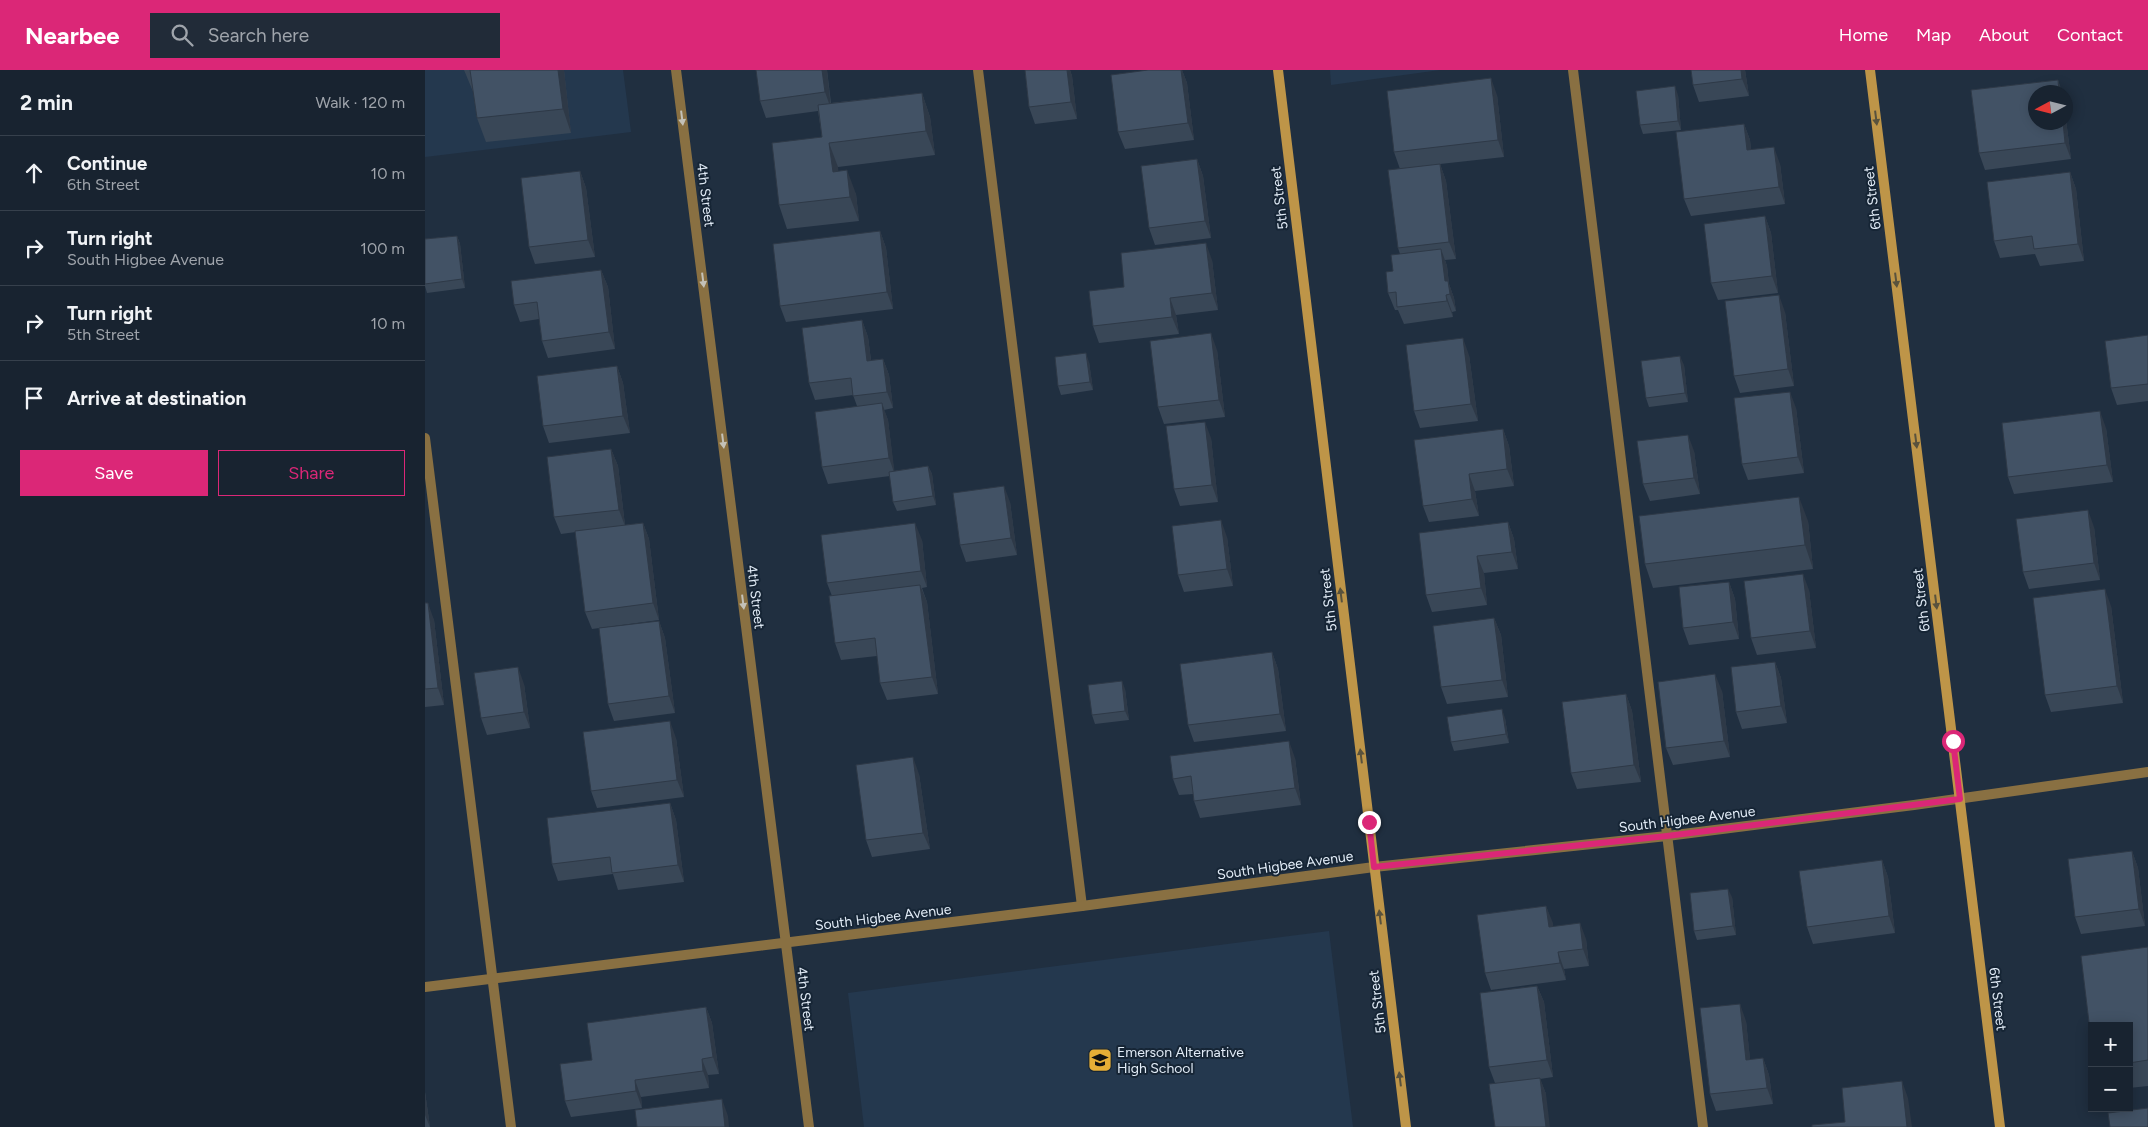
<!DOCTYPE html>
<html lang="en">
<head>
<meta charset="utf-8">
<style>
	:root { --surface:#182330; --page:#212b38; --text:#f1f3f6; --muted:#9fa4ab; --line:#36404c; --accent:#db2777 }
	body { margin:0; font-family:Figtree,sans-serif; background:var(--page); color:var(--text) }
	.controls { position:absolute; right:15px; bottom:15px; display:grid; overflow:hidden; border-radius:0px; box-shadow:0 2px 12px #0003 }
	.controls button { width:45px; height:45px; display:grid; place-items:center; padding:0; border:0; border-bottom:1px solid var(--line); background:var(--surface); color:var(--text); font:25px sans-serif }
	.compass { position:absolute; left:1603px; top:15px; width:45px; height:45px; border-radius:50%; background:var(--surface); box-shadow:0 2px 12px #0003; rotate:263deg }
	.stop { position:absolute; width:15px; height:15px; margin:-11px; border:4px solid #db2777; border-radius:50%; background:#fff }
	.stop.end { background:#db2777; border-color:#fff; box-shadow:0 1px 5px #0008 }
	.list { margin:0; padding:0; list-style:none }
	h2 { display:flex; justify-content:space-between; align-items:center; height:65px; margin:0; padding:0 20px; font-size:21px }
	h2 small { font-size:16px; font-weight:400; color:var(--muted) }
	.list li { display:grid; grid-template-columns:32px 1fr auto; gap:15px; align-items:center; box-sizing:border-box; height:75px; padding:0 20px; border-top:1px solid var(--line) }
	.list b { display:block; font-size:19px; white-space:nowrap }
	.list p { margin:0; font-size:16px; white-space:nowrap; color:var(--muted) }
	.list em { font-size:16px; font-style:normal; color:var(--muted) }
	.actions { display:flex; gap:10px; padding:15px 20px }
	.actions a { flex:1; padding:11px 0; border:1px solid var(--accent); border-radius:0px; text-align:center; font-size:18px; color:var(--accent) }
	.actions .main { background:var(--accent); color:#fff }
	.icon { flex:none; width:28px; height:28px; fill:none; stroke:currentColor; stroke-width:2; stroke-linecap:round; stroke-linejoin:round }
	.map { position:relative; flex:none; width:1723px; height:1057px; overflow:hidden }
	header { display:flex; align-items:center; gap:30px; box-sizing:border-box; height:70px; padding:0 25px; background:var(--accent); color:#fff }
	header strong { font-size:24px }
	nav { display:flex; gap:28px; margin-inline-start:auto; font-size:18px }
	.search { width:350px; height:45px; background:var(--page); display:flex; align-items:center; gap:12px; box-sizing:border-box; padding:0 18px; border-radius:0px; color:var(--muted); font-size:19px }
	main { display:flex }
	aside { flex:1; background:var(--surface) }
	.map>svg:first-child { display:block }
</style>
</head>
<body>
<header>
<strong>Nearbee</strong>
<div class="search"><svg class="icon" aria-label="search" viewBox="0 0 24 24"><circle cx="10" cy="10" r="6"/><path d="M15 15l6 6"/></svg>Search here</div>
<nav><a>Home</a><a>Map</a><a>About</a><a>Contact</a></nav>
</header>
<main>
<aside>
<h2>2 min<small>Walk · 120 m</small></h2>
<ul class="list">
<li><svg class="icon" aria-label="ahead" viewBox="0 0 24 24"><path d="M12 20V5M6 11l6-6 6 6"/></svg><div><b>Continue</b><p>6th Street</p></div><em>10 m</em></li>
<li><svg class="icon" aria-label="right" viewBox="0 0 24 24"><path d="M7 20v-9h11M14 6l5 5-5 5"/></svg><div><b>Turn right</b><p>South Higbee Avenue</p></div><em>100 m</em></li>
<li><svg class="icon" aria-label="right" viewBox="0 0 24 24"><path d="M7 20v-9h11M14 6l5 5-5 5"/></svg><div><b>Turn right</b><p>5th Street</p></div><em>10 m</em></li>
<li><svg class="icon" aria-label="arrive" viewBox="0 0 24 24"><path d="M6 21V4h12l-3 4 3 4H6"/></svg><div><b>Arrive at destination</b></div></li>
</ul>
<div class="actions"><a class="main">Save</a><a>Share</a></div>
</aside>
<div class="map">
<svg width="1723" height="1057" viewBox="0 0 1723 1057">
	<rect width="100%" height="100%" fill="#202f40"/>
	<path fill="#24384e" d="M0,0H198L206,62L0,87Z
		M905,0H1015L906,15Z
		M904,861L928,1057H439L423,923Z"/>
	<g fill="none" stroke-linecap="round" stroke-linejoin="round">
		<path stroke="#897042" stroke-width="10" d="M553,0L657,836
			M1148,0L1278,1057
			M0,368L86,1057"/>
		<path stroke="#897042" stroke-width="10" d="M251,0L384,1057
			M0,917L657,836L949,797L1242,766L1489,735L1723,702"/>
		<path stroke="#be9548" stroke-width="10" d="M853,0L981,1057
			M1445,0L1575,1057"/>
	</g>
	<path fill="#394757" d="M39,0H139L146,63L61,72L52,48L49,24Z
		M402,0L406,33L497,23L505,47L510,85L413,97V101L431,124L434,151L362,159L354,135L397,67L393,41L341,48L335,31Z
		M600,0H645L647,6L652,49L610,54L604,37Z
		M723,0H757L762,13L769,70L700,79L693,62Z
		M1266,0H1320L1324,26L1274,32L1268,15Z
		M1633,10L1637,22H1610V52H1640V42L1646,89L1560,100L1554,83L1546,20Z
		M1072,25L1079,87L1015,94L1021,111L1031,189L1020,190L1022,196L1024,214L1029,228L1031,241L1027,242L1028,247L979,254L973,240H970L963,223L968,201L975,184L973,178L975,99L969,82Z
		M1253,25L1256,60L1218,64L1215,55Z
		M1319,54L1325,70L1326,80L1355,94L1360,134L1266,146L1259,129Z
		M772,89L778,106L786,168L730,175L724,158Z
		M155,101L161,118L170,187L110,194L104,177Z
		M1645,102L1651,119L1659,191L1615,196L1610,184L1575,188L1569,171Z
		M1340,146L1346,163L1353,223L1293,230L1286,213Z
		M455,161L461,178L468,239L361,252L355,236Z
		M32,166L35,174L40,218L2,223L0,216V169Z
		M787,190L793,240L751,245L754,264L674,273L668,256L699,217Z
		M176,200L183,217L190,279L123,288L117,271L114,249L95,252L89,235Z
		M1360,242L1369,316L1315,323L1309,306Z
		M437,250L443,267L446,290L458,289L464,305L468,338L459,340L463,350L469,401L503,396L507,404L511,435L472,441L468,432L465,406L403,414L397,397L432,336L428,325L390,330L384,313Z
		M1723,265V331L1692,335L1686,318Z
		M792,280L800,347L739,354L733,337Z
		M1044,285L1053,351L995,358L989,341Z
		M664,292L668,320L636,325L633,316Z
		M1259,295L1263,332L1224,337L1221,328Z
		M192,296L198,313L205,363L124,373L118,356Z
		M1371,338L1379,403L1323,410L1317,394Z
		M1681,358L1688,412L1589,424L1583,407Z
		M1078,359L1084,376L1089,416L1050,421L1054,446L1004,452L998,436Z
		M786,368L793,432L755,436L749,419Z
		M186,379L193,396L200,455L218,453L224,469L234,550L167,559L160,542L151,462L136,464L129,447Z
		M1269,381L1275,424L1225,431L1218,414Z
		M585,432L592,485L541,492L535,475Z
		M1383,451L1388,499L1228,518L1220,494Z
		M1083,452L1089,469L1093,499L1059,503L1062,535L1007,542L1001,525Z
		M1669,457L1675,510L1604,519L1598,502Z
		M802,467L808,516L759,522L753,505Z
		M497,470L502,517L497,518L502,532L513,624L462,630L455,613L452,586L416,590L410,573L407,526L402,513Z
		M1304,512L1310,529L1314,569L1264,575L1258,558Z
		M1384,520L1391,578L1332,585L1326,568Z
		M0,533L9,550L19,635L0,637Z
		M1686,536L1698,633L1626,642L1620,625Z
		M1069,548L1076,565L1083,627L1022,634L1016,617Z
		M234,551L240,568L250,643L189,651L183,634Z
		M847,582L853,599L861,661L769,672L763,655Z
		M1350,592L1356,608L1362,653L1317,659L1311,642Z
		M99,614L105,658L62,665L56,648Z
		M700,619L704,650L670,654L667,645Z
		M1297,621L1305,687L1248,695L1241,678Z
		M1201,624L1207,641L1216,712L1152,719L1146,703Z
		M1080,648L1084,673L1029,681L1026,672Z
		M251,668L259,727L172,738L166,721Z
		M870,688L876,735L775,748L769,731L768,724L754,725L748,709Z
		M494,704L505,779L447,787L441,770Z
		M245,733L251,750L259,812L193,820L188,804L133,811L127,794Z
		M1707,781L1713,798L1720,856L1656,864L1650,847Z
		M1457,790L1463,807L1470,863L1388,874L1382,857Z
		M1307,827L1311,865L1272,870L1269,861Z
		M1121,836L1128,856L1161,869L1164,896L1139,899L1141,910L1066,920L1060,903Z
		M1723,877V1016L1704,1018V956Z
		M1112,916L1119,932L1128,1007L1115,1009L1121,1024L1070,1013L1064,997Z
		M281,937L287,953L294,1004L283,1005L284,1018L216,1027L217,1038L146,1047L140,1031L167,990Z
		M1321,951L1325,990L1338,988L1344,1005L1348,1034L1291,1041L1285,1024Z
		M0,1022L5,1057H0Z"/>
	<path fill="#2e3947" d="M133,0H139L146,63L138,39Z
		M397,0H402L406,39L400,22Z
		M642,0H645L647,6L652,49L646,32Z
		M756,0H757L762,13L769,70L763,53Z
		M1316,0H1320L1324,26L1317,9Z
		M1066,8L1072,25L1079,87L1073,70Z
		M1633,10L1637,22H1634Z
		M1250,16L1253,25L1256,60L1253,51Z
		M497,23L505,47L510,85L501,61Z
		M1640,42L1646,89L1640,73L1638,52H1640Z
		M1319,54L1325,70L1328,97L1322,80Z
		M404,73L413,97L416,126L408,102Z
		M1349,77L1355,94L1360,134L1354,117Z
		M772,89L778,106L786,168L780,151Z
		M1015,94L1021,111L1031,189L1024,172Z
		M422,100L431,124L434,151L425,127Z
		M155,101L161,118L170,187L163,170Z
		M1645,102L1651,119L1659,191L1653,174Z
		M1340,146L1346,163L1353,223L1347,206Z
		M455,161L461,178L468,239L462,222Z
		M32,166L35,174L40,218L37,209Z
		M781,173L787,190L793,240L787,223Z
		M1016,179L1022,196L1024,214L1029,228L1031,241L1020,211Z
		M176,200L183,217L190,279L184,262Z
		M1021,225L1027,242L1028,247L1022,231Z
		M1354,225L1360,242L1369,316L1363,299Z
		M745,228L751,245L754,264L747,247Z
		M437,250L443,267L448,307L442,291Z
		M786,263L792,280L800,347L794,330Z
		M1038,268L1044,285L1053,351L1046,334Z
		M661,283L664,292L668,320L665,312Z
		M1255,286L1259,295L1263,332L1260,323Z
		M458,289L464,305L468,338L462,322Z
		M192,296L198,313L205,363L198,346Z
		M1365,322L1371,338L1379,403L1373,387Z
		M457,333L463,350L470,405L464,388Z
		M1675,341L1681,358L1688,412L1682,395Z
		M780,352L786,368L793,432L787,415Z
		M1078,359L1084,376L1089,416L1082,399Z
		M1263,365L1269,381L1275,424L1269,408Z
		M186,379L193,396L200,456L194,440Z
		M503,396L507,404L511,435L508,426Z
		M1044,404L1050,421L1054,446L1047,429Z
		M579,416L585,432L592,485L586,468Z
		M1374,427L1383,451L1388,499L1380,475Z
		M1663,440L1669,457L1675,510L1669,493Z
		M796,450L802,467L808,516L802,499Z
		M1083,452L1089,469L1093,499L1087,482Z
		M218,453L224,469L234,550L228,533Z
		M490,453L497,470L502,517L496,501Z
		M1052,486L1059,503L1062,535L1056,518Z
		M1378,504L1384,520L1391,578L1385,561Z
		M1304,512L1310,529L1314,569L1308,552Z
		M495,515L502,532L513,624L507,607Z
		M1680,519L1686,536L1698,633L1692,616Z
		M3,533L9,550L19,635L13,618Z
		M1069,548L1076,565L1083,627L1077,610Z
		M234,551L240,568L250,643L244,626Z
		M847,582L853,599L861,661L855,644Z
		M1350,592L1356,608L1362,653L1356,636Z
		M93,597L99,614L105,658L99,642Z
		M1290,604L1297,621L1305,687L1299,671Z
		M697,611L700,619L704,650L700,641Z
		M1201,624L1207,641L1216,712L1209,695Z
		M1077,639L1080,648L1084,673L1081,664Z
		M245,651L251,668L259,727L252,710Z
		M864,671L870,688L876,735L870,718Z
		M488,687L494,704L505,779L498,763Z
		M245,733L251,750L259,812L253,795Z
		M1707,781L1713,798L1720,856L1714,839Z
		M1457,790L1463,807L1470,863L1464,846Z
		M1303,819L1307,827L1311,865L1308,856Z
		M1121,836L1128,853L1130,874L1124,857Z
		M1155,853L1161,869L1164,896L1158,879Z
		M1133,882L1139,899L1141,910L1135,893Z
		M1112,916L1119,932L1128,1007L1122,990Z
		M1315,934L1321,951L1327,1007L1321,990Z
		M281,937L287,953L294,1004L288,987Z
		M1338,988L1344,1005L1348,1034L1342,1018Z
		M277,989L283,1005L284,1018L278,1001Z
		M1115,1008L1121,1024L1125,1057H1121Z
		M210,1010L216,1027L217,1038L211,1021Z
		M1477,1011L1483,1028L1487,1057H1482Z
		M0,1022L5,1057L0,1045Z
		M297,1029L303,1046L304,1057H300Z"/>
	<path fill="#425265" stroke="#2e3947" d="M45,0H133L138,39L52,48Z
		M331,0H397L400,22L335,31Z
		M600,0H642L646,32L604,37Z
		M723,0H756L763,53L693,62L686,5Z
		M1266,0H1316L1317,9L1268,15Z
		M1066,8L1073,70L969,82L962,21Z
		M1633,10L1634,22H1610V52H1638L1640,73L1554,83L1546,20Z
		M1250,16L1253,51L1215,55L1211,21Z
		M497,23L501,61L404,73L408,102L422,100L425,127L354,135L347,73L397,67L393,35Z
		M1319,54L1322,80L1349,77L1354,117L1259,129L1251,62Z
		M772,89L780,151L724,158L716,96Z
		M1015,94L1024,172L973,178L963,100Z
		M155,101L163,170L104,177L96,108Z
		M1645,102L1653,174L1609,179L1607,166L1569,171L1562,112Z
		M1340,146L1347,206L1286,213L1279,154Z
		M455,161L462,222L355,236L348,174Z
		M32,166L37,209L0,214V169Z
		M781,173L787,223L745,228L747,247L668,256L664,221L699,217L696,183Z
		M1016,179L1020,211H1023L1025,224L1021,225L1022,231L972,237L971,222L963,223L961,202L968,201L966,185Z
		M176,200L184,262L117,271L112,232L89,235L86,211Z
		M1354,225L1363,299L1309,306L1300,231Z
		M437,250L442,291L458,289L462,322L428,326L426,308L384,313L377,258Z
		M786,263L794,330L733,337L725,271Z
		M1723,265V314L1686,318L1680,271Z
		M1038,268L1046,334L989,341L981,275Z
		M661,283L665,312L633,316L630,287Z
		M1255,286L1260,323L1221,328L1216,291Z
		M192,296L198,346L118,356L112,306Z
		M1365,322L1373,387L1317,394L1309,328Z
		M457,333L464,388L397,397L390,342Z
		M1675,341L1682,395L1583,407L1577,353Z
		M780,352L787,415L749,419L741,356Z
		M1078,359L1082,399L1044,404L1047,429L998,436L989,370Z
		M1263,365L1269,408L1218,414L1212,371Z
		M186,379L194,440L129,447L122,387Z
		M503,396L508,426L468,432L464,402Z
		M579,416L586,468L535,475L528,423Z
		M1374,427L1380,475L1220,494L1214,446Z
		M1663,440L1669,493L1598,502L1591,449Z
		M796,450L802,499L753,505L747,456Z
		M1083,452L1087,482L1052,486L1056,518L1001,525L994,463Z
		M218,453L228,533L160,542L150,461Z
		M490,453L496,501L402,513L396,465Z
		M1378,504L1385,561L1326,568L1319,511Z
		M1304,512L1308,552L1258,558L1254,517Z
		M495,515L507,607L455,613L450,568L410,573L404,526Z
		M1680,519L1692,616L1620,625L1608,528Z
		M0,533H3L13,618L0,619Z
		M1069,548L1077,610L1016,617L1008,556Z
		M234,551L244,626L183,634L174,558Z
		M847,582L855,644L763,655L755,594Z
		M1350,592L1356,636L1311,642L1306,597Z
		M93,597L99,642L56,648L49,603Z
		M1290,604L1299,671L1241,678L1233,612Z
		M697,611L700,641L667,645L663,615Z
		M1201,624L1209,695L1146,703L1137,632Z
		M1077,639L1081,664L1026,672L1022,647Z
		M245,651L252,710L166,721L158,662Z
		M864,671L870,718L769,731L766,706L748,709L745,686Z
		M488,687L498,763L441,770L431,695Z
		M245,733L253,795L187,803L185,787L127,794L122,748Z
		M1707,781L1714,839L1650,847L1643,789Z
		M1457,790L1464,846L1382,857L1374,801Z
		M1303,819L1308,856L1269,861L1265,823Z
		M1121,836L1124,857L1155,853L1158,879L1133,882L1135,893L1060,903L1052,845Z
		M1723,877V990L1704,993V956H1667V977L1656,886Z
		M1112,916L1122,990L1064,997L1055,923Z
		M1315,934L1321,990L1338,988L1342,1018L1285,1024L1275,938Z
		M281,937L288,987L277,989L278,1001L210,1010L211,1021L140,1031L135,994L167,990L162,953Z
		M1115,1008L1121,1057H1070L1064,1014Z
		M1477,1011L1482,1057H1387V1055L1420,1052L1417,1018Z
		M297,1029L300,1057H212L210,1040Z
		M1723,1038V1057H1685L1683,1043Z"/>
	<defs><path id="oneway-solid" d="M-6-.8H1V-3.2L6.5 0L1 3.2V.8H-6Z" transform="scale(1.25)"/></defs>
	<g fill="#c3c1b8">
		<use href="#oneway-solid" transform="translate(257 48) rotate(83)"/>
		<use href="#oneway-solid" transform="translate(278 210) rotate(83)"/>
		<use href="#oneway-solid" transform="translate(298 371) rotate(83)"/>
		<use href="#oneway-solid" transform="translate(318 532) rotate(83)"/>
	</g>
	<g fill="#59523d">
		<use href="#oneway-solid" transform="translate(1451 48) rotate(83)"/>
		<use href="#oneway-solid" transform="translate(1471 210) rotate(83)"/>
		<use href="#oneway-solid" transform="translate(1491 371) rotate(83)"/>
		<use href="#oneway-solid" transform="translate(916 525) rotate(-97)"/>
		<use href="#oneway-solid" transform="translate(1511 532) rotate(83)"/>
		<use href="#oneway-solid" transform="translate(936 686) rotate(-97)"/>
		<use href="#oneway-solid" transform="translate(955 847) rotate(-97)"/>
		<use href="#oneway-solid" transform="translate(975 1009) rotate(-97)"/>
	</g>
	<g fill="none" stroke-linecap="round" stroke-linejoin="round">
		<path stroke="#db2777" stroke-width="6" d="M944,752L949,797L1242,766L1535,729L1528,671"/>
	</g>
	<defs>
		<g id="school-square" transform="scale(1.25)"><rect x="-9" y="-9" width="18" height="18" rx="4" fill="#e5ad36" stroke="#162535"/><path d="M0-5L7-2L0 1L-7-2ZM-4 1L0 2.5L4 1V4Q0 6-4 4Z" fill="#111"/></g>
	</defs>
	<g fill-rule="evenodd">
		<use href="#school-square" x="675" y="990"/>
	</g>
	<g text-anchor="middle" stroke-width="4" stroke-linejoin="round" paint-order="stroke">
		<g font-size="14" fill="#e2ecf7" stroke="#162535">
			<text transform="translate(281 125) rotate(83)" y="5">4th Street</text>
			<text transform="translate(854 128) rotate(-97)" y="5">5th Street</text>
			<text transform="translate(1447 128) rotate(-97)" y="5">6th Street</text>
			<text transform="translate(331 527) rotate(83)" y="5">4th Street</text>
			<text transform="translate(903 530) rotate(-97)" y="5">5th Street</text>
			<text transform="translate(1496 530) rotate(-97)" y="5">6th Street</text>
			<text transform="translate(1262 749) rotate(-7)" y="5">South Higbee Avenue</text>
			<text transform="translate(860 795) rotate(-8)" y="5">South Higbee Avenue</text>
			<text transform="translate(458 847) rotate(-7)" y="5">South Higbee Avenue</text>
			<text transform="translate(381 929) rotate(83)" y="5">4th Street</text>
			<text transform="translate(1573 929) rotate(83)" y="5">6th Street</text>
			<text transform="translate(952 932) rotate(-97)" y="5">5th Street</text>
		</g>
		<g font-size="14" fill="#e2ecf7" stroke="#162535" text-anchor="start">
			<text x="692" y="987">Emerson Alternative<tspan x="692" dy="16">High School</tspan></text>
		</g>
	</g>
</svg>
<div class="controls">
<button>+</button>
<button>−</button>
</div>
<svg class="compass" viewBox="-18 -18 36 36"><path d="M0-13l5 13h-10z" fill="#e53935"/><path d="M0 13l5-13h-10z" fill="#9fa4ab"/></svg>
<div class="stop" style="left:1528px;top:671px"></div>
<div class="stop end" style="left:944px;top:752px"></div>
</div>
</main>
</body>
</html>
